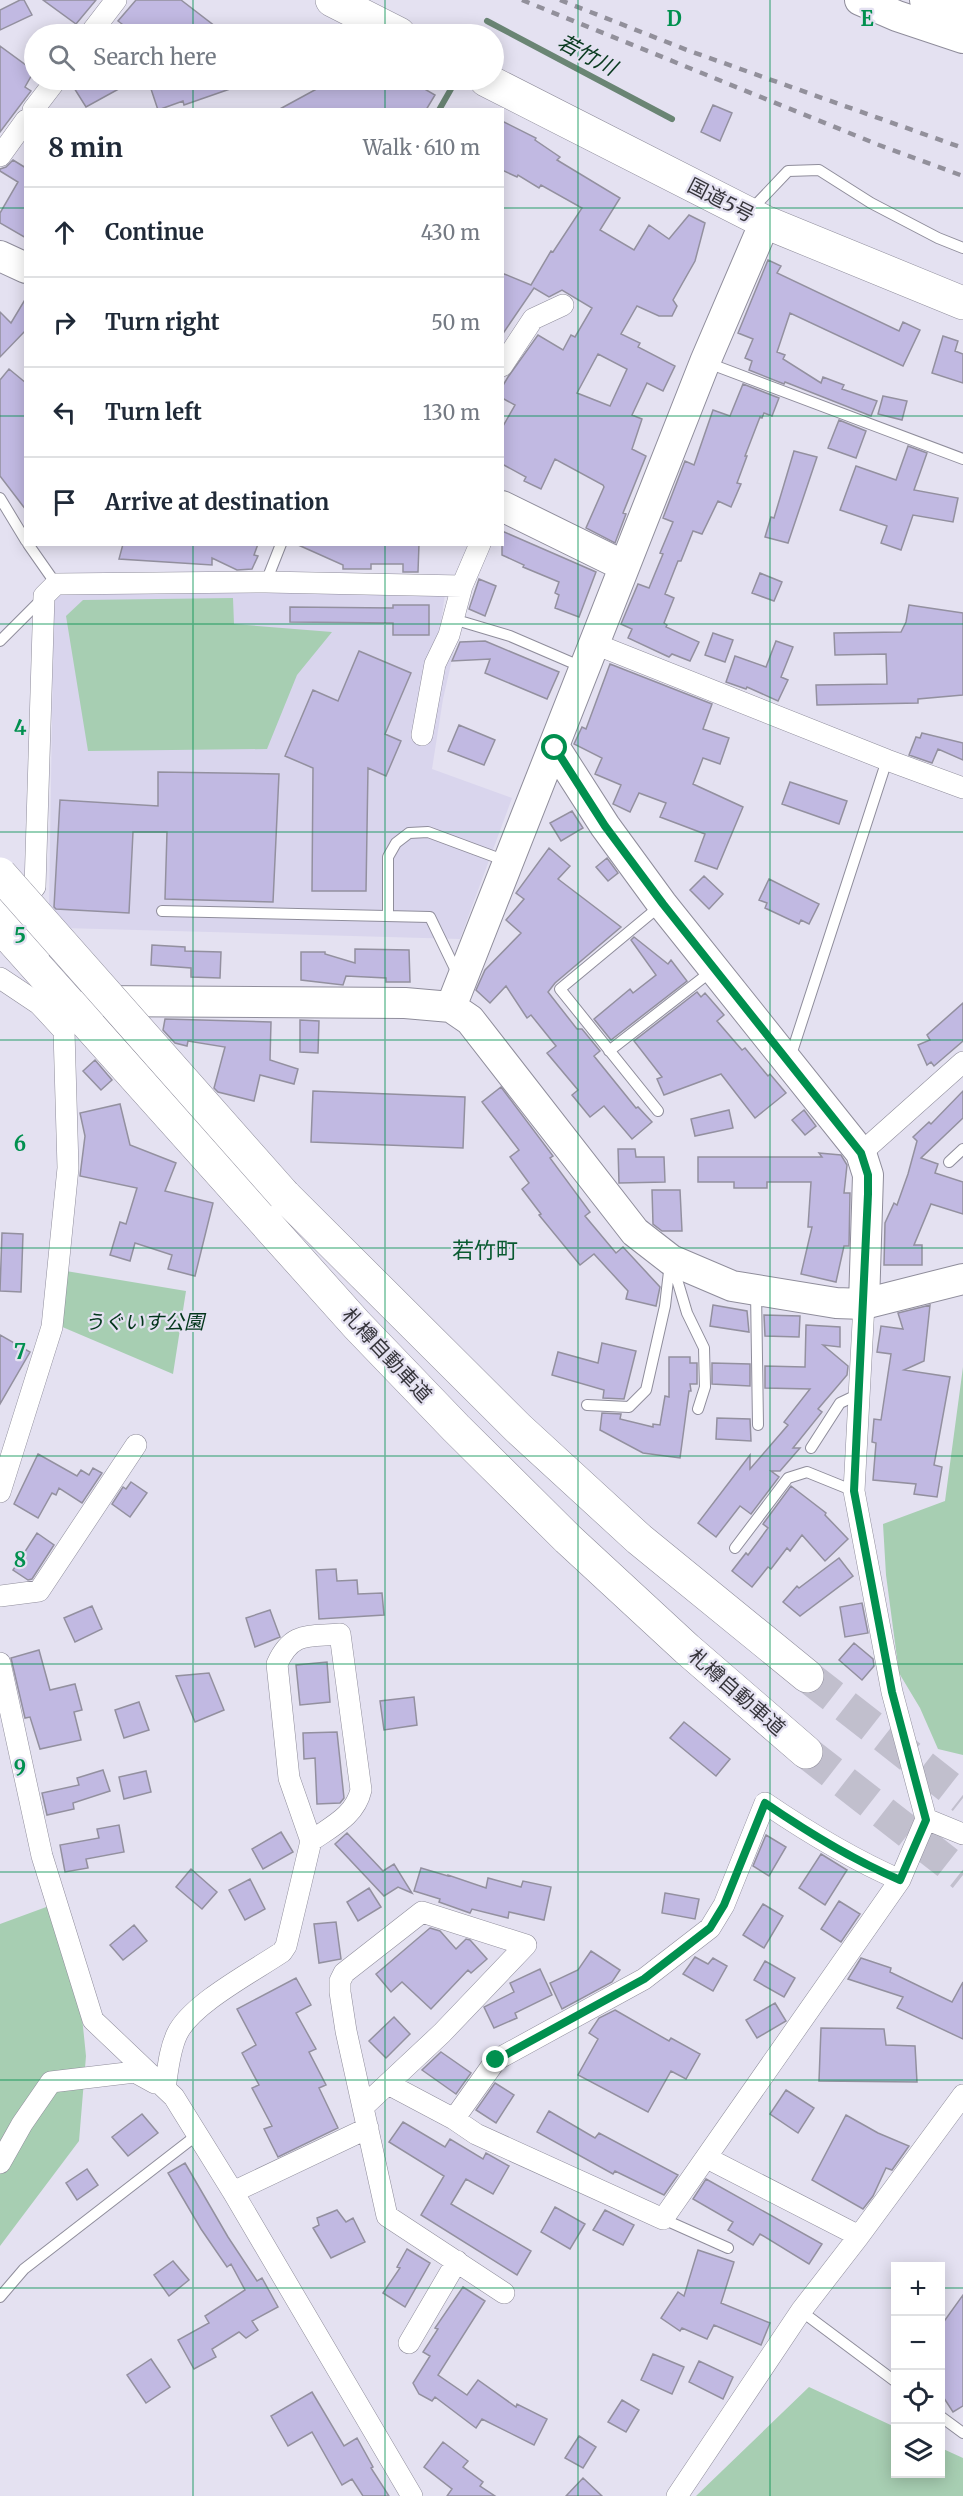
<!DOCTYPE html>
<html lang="en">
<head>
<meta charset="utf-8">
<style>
	:root { --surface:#fff; --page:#f2f2f3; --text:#1f2937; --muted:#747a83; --line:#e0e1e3 }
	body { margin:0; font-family:Merriweather,"Noto Sans JP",serif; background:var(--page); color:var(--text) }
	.controls { position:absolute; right:18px; bottom:18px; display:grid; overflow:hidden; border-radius:0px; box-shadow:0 3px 15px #0003 }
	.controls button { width:54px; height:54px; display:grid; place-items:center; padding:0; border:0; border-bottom:2px solid var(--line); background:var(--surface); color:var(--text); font:30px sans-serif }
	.stop { position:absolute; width:18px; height:18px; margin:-14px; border:4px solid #01904f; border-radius:50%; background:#fff }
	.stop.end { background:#01904f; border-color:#fff; box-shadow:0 2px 6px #0008 }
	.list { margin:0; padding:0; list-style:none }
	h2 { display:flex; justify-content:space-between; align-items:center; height:78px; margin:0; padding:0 24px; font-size:26px }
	h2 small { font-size:20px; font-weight:400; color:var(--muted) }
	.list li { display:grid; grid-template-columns:39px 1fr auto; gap:18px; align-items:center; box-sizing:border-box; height:90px; padding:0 24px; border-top:2px solid var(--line) }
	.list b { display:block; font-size:22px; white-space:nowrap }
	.list em { font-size:20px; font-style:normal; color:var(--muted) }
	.icon { flex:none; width:33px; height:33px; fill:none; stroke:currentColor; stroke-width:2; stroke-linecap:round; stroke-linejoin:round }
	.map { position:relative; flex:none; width:963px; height:2496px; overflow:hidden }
	.search { position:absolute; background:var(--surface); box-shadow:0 3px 15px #0003; left:24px; top:24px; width:480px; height:66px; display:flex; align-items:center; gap:15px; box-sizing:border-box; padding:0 21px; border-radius:33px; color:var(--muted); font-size:22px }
	.panel { position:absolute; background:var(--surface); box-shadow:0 3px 15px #0003; left:24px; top:108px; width:480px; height:438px; border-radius:0px }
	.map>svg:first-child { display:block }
</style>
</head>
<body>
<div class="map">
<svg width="963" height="2496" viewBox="0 0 963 2496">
	<rect width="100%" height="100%" fill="#e4e1f1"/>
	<path fill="#d9d5ed" d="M65,589L445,594L441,623L459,629L443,699L432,769L512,798L460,939L63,928L49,905L54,599Z"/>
	<path fill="#a7ceb2" d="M233,598L234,624L332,632L297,675L267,749L88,751L66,616L83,600Z
		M66,1271L186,1291L173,1374L60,1326Z
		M963,1367V1755L938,1749L920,1708L899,1673L886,1575L883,1524L945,1501Z
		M49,1906L81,2007L86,2056L79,2141L0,2246V1924Z
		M809,2387L895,2427L896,2474H940L941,2448L963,2458V2496H696Z"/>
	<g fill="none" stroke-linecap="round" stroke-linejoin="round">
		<path stroke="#6a8574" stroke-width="6" d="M487,21L672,119
			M439,110L451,89"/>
	</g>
	<path fill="#c1b9e2" stroke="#93909f" stroke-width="1.5" fill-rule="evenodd" d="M20,0H24L32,15L0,30V10Z
		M43,0H96L76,24Z
		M136,0H181L220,30L188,33L168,28L161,34L153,28L148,34H135L118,21Z
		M0,46L34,71L25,87L31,91L0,132Z
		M69,80H135L86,107Z
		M182,80H249L250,82L184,105L183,101L158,110L151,89Z
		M333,80H390L406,88L411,81L435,95L426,110H278Z
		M713,105L732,113L720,141L701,132Z
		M502,121L536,138L535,140L560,157L557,160L620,198L600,230L634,250L649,225L669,239L689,215L705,223L695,261L673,300L677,306L672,316H659L637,306L621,334L640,343L638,347L675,366L663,391L647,383L632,415L642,419L632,449L646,456L623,513L626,514L615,543L586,528L604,487L603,485L555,459L541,489L524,481L526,477L502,464V428L515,405L502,398V387L508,377L538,335L563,350L571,335L575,337L592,308L562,290L549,297L534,288L502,335V273L531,285L551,251L553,252L582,208L541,185L539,188L518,175L517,177L502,170ZM598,354L627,369L610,406L577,393Z
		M13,160L26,168V238L0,223V213L18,182L0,171V169L6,167Z
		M768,260L781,266L777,273L899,331L903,322L920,330L903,366L790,313L777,352L785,355L783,359L821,383L823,377L844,385L842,389L877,401L871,416L785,382L784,384L749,370L752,361L745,358L753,339L738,333Z
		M26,298V330L0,357V312L11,323Z
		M943,336L958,341L955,351L963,354V383L932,373Z
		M9,369L26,383V510L0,476V380Z
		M743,384L779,398L772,416L764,413L762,418L760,417L745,456H747L737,483L741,484L731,507L718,501L702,534L693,531L681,561H678L665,594L674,598L664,623L667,625L666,627L699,642L690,661L672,654L669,657L628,638L632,629L621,624L638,584L649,588L663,554L660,553L673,522L663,518L685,461L694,465L713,410L730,416Z
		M883,396L907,401L902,420L878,414Z
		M839,420L866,431L856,458L828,448Z
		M908,446L927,453L914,490L958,498L953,522L913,515L901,550L881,543L887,526L840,510L856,466L896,480Z
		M794,451L817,457L788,543L765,537L771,517L774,518Z
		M502,531L596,572L579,617L555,608L559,595L555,593L559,582L523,567L524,565L502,555Z
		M123,544H258L254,555L258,556L252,569L237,570L212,558V565L119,559Z
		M296,544H419L418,572H403V564H371V569H343V565Z
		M760,573L782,582L774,601L752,593Z
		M479,579L496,586L485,616L469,609Z
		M393,605H429V635H393V623L290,622V607L393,608Z
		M909,605L963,613V695L918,699V703L817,705L816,685L887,684L886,654L835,655L834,633L901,632L906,622Z
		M713,633L733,640L725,662L705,655Z
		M485,641L559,672L547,699L485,673L490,659L452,661L460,642Z
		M776,641L793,647L781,677L788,680L778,701L747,687L746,689L726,682L735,656L766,667Z
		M359,651L411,673L385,734L401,741L386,776L368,768L366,891H312L313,768L285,756L313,690L338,701Z
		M610,664L712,704L703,729L729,738L720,764L703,758L693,784L743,807L717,869L695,861L705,834L660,817L666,803L639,793L630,812L613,804L621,785L595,774L602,758L574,744L582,727L586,729Z
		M459,725L495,740L484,765L448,751Z
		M922,733L963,743V760L938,749L932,763L909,755L916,737L920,738Z
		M158,772L279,774L273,902L165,899L167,832H133L129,913L56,909L54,907L60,800L158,806Z
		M790,782L847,801L839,824L782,804Z
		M572,811L583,828L561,841L550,823Z
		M549,848L570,866L558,879L621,927L555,983L548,992L577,1029H582L600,1051L594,1056L636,1108L638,1107L652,1122L632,1139L604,1106L590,1117L572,1095L578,1090L547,1053L556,1046L531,1015L527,1018L506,986L490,1003L476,990L485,970L521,933L506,920L524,899L516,893Z
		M607,858L618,873L608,881L596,867Z
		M704,876L723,894L709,909L690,890Z
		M769,879L819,904L809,924L801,920L799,924L765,908L767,903L759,900Z
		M634,937L668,964L671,960L687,981L611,1040L594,1019L630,989L633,993L656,975L631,940Z
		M152,945L185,947V951L221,952L220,978L191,977V968L151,965Z
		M355,949L409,950L410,982H386V978L346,976L343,985L301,980V952H325V954L355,963Z
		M697,992L701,997L705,993L724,1015L717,1021L742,1050L745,1048L768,1076L770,1074L786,1093L755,1118L721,1074L664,1095L657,1079L662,1077L634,1041Z
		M963,1003V1041L934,1066L931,1062L927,1065L918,1045L930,1040L927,1035Z
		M165,1019L271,1022L270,1060L298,1069L294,1084L260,1075L254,1101L218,1092L214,1088L225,1047L188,1041L187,1046L175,1043L163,1030Z
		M300,1020L319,1021L318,1053L300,1052Z
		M95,1060L112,1080L101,1090L83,1071Z
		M501,1087L553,1156L550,1158L590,1212L585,1216L616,1253L623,1247L660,1287L656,1306L626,1299L628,1291L594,1254L580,1265L539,1215L541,1214L522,1189L529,1183L510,1157L519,1150L482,1102Z
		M313,1091L465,1097L463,1148L311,1142Z
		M963,1091V1118L921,1158L938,1164L935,1173L963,1182V1214L931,1204L914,1245H922V1265H884L885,1223L894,1203L897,1205L908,1174L917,1141L913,1137L929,1122L931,1124Z
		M120,1104L130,1145L176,1163L165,1191L213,1203L195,1276L168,1269L172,1255L135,1243L130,1261L110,1255L120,1222L126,1224L137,1188L80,1176L85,1136L80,1113Z
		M729,1110L733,1128L695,1136L691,1119Z
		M804,1110L816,1126L805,1135L792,1120Z
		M618,1149H635L636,1157H664L665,1182L619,1183Z
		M819,1153L841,1155L847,1165L844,1193H850L849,1246H844L836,1282L801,1274L812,1227H808L811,1182H767V1188H734V1182H698V1157H822Z
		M652,1190H680L682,1231H662L653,1224Z
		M2,1233L23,1234L21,1292L0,1291Z
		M713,1305L747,1311L749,1332L710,1326Z
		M930,1305L924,1361L904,1370L950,1377L934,1465L942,1467L937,1497L914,1494L916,1484L873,1480L876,1443L872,1442L874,1419L881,1420L891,1354L877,1352L881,1326L903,1329L898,1313Z
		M764,1315L800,1316L799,1337L765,1336Z
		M806,1325L840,1327V1347L823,1345L848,1366L847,1375L818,1409L822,1412L793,1448H800L780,1471H771L779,1477L751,1514L740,1506L716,1537L698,1523L750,1455V1469L788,1425L784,1422L810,1389L765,1388V1366L805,1367Z
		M0,1335L30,1352L0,1404Z
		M602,1343L636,1351L624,1399L603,1398L604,1390L552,1375L558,1352L598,1363Z
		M669,1357H690V1363H697V1384H690L691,1391H689L680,1458L643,1453L600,1430L602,1413L621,1414L620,1419L653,1427V1424L660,1425L665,1396L669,1397Z
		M712,1363L750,1364V1386L712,1384Z
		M717,1418L750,1419L751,1441L716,1439Z
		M38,1454L77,1476L81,1470L89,1475L93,1468L102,1473L82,1503L59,1488L56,1495L52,1493L38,1518L14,1504Z
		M131,1482L147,1493L130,1517L112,1504L123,1487L126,1489Z
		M791,1486L826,1513L825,1515L848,1539L825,1561L802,1535L790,1551L787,1548L771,1569L768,1567L752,1587L732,1571L746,1553L748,1555L768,1528L763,1524Z
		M37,1533L54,1545L32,1579L28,1580L13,1570Z
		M839,1558L853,1576L800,1616L783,1602L797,1586L799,1588Z
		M336,1569L337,1581L357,1580L358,1594L382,1593L384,1615L319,1619L316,1570Z
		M862,1603L868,1633L845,1637L840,1607Z
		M92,1606L102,1629L75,1642L64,1618Z
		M270,1610L280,1637L255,1647L246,1618Z
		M854,1643L873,1659L874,1666L862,1680L839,1660Z
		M39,1650L50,1690L75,1684L82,1710L74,1712L81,1740L40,1749L30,1717L25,1718L11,1658Z
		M327,1662L330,1702L300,1705L296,1665Z
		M209,1673L224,1710L195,1722L176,1676Z
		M414,1697L417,1725L384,1730L380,1701Z
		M139,1702L149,1730L124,1738L115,1710Z
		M684,1722L730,1759L716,1776L670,1738Z
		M337,1732L344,1798L340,1803L317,1804L315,1758L304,1759L303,1733Z
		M103,1770L110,1791L73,1803L74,1809L47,1815L42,1793L79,1785L77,1778Z
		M146,1771L151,1792L124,1799L119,1777Z
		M119,1825L124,1852L86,1859L88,1868L65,1872L60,1845L99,1838L97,1829Z
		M281,1832L293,1852L263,1869L252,1849Z
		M347,1833L383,1871L394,1864L412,1893L398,1887L384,1896L335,1844Z
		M766,1835L786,1847L769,1876L753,1866Z
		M821,1854L847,1870L825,1905L799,1888Z
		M421,1868L448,1876V1875L486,1888L488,1878L521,1887L523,1881L551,1887L544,1920L509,1912L508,1918L472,1909L470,1913L439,1902L440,1899L414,1891Z
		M191,1869L217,1892L202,1909L176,1887Z
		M250,1879L265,1909L245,1920L229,1890Z
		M369,1888L381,1907L358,1921L347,1902Z
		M665,1893L699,1899L695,1919L662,1913Z
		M839,1901L860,1914L841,1942L821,1929Z
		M763,1904L783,1916L764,1948L743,1935Z
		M336,1922L341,1959L319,1963L314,1924Z
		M134,1925L147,1941L123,1960L110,1945Z
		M430,1928L440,1931L456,1949L466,1939L470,1940L487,1959L471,1973L468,1970L431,2009L402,1982L391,1992L376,1974Z
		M591,1951L620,1970L612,1982L562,2009L550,1983L578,1970Z
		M695,1957L708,1964L713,1958L727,1966L713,1991L683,1974Z
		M861,1958L891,1968L890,1972L952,2002L963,1982V2039L897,2008L903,1997L848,1979Z
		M765,1961L795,1978L784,1997L754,1980Z
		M540,1969L552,1995L515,2013L517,2018L494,2028L484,2007L514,1992L510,1983Z
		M296,1978L311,2005L296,2013L316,2049L309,2052L326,2085L319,2088L338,2128L278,2157L264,2129L272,2126L252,2088L259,2085L242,2053L256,2045L237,2009Z
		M775,2003L786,2021L757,2038L746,2020Z
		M615,2010L669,2041L671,2038L700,2054L686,2079L671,2071L648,2112L578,2075L598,2039L589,2033L599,2018Z
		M394,2017L410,2034L386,2058L369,2041Z
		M821,2028L884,2029L886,2045L915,2046L917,2082L819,2081Z
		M441,2052L471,2073L456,2094L422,2070Z
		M495,2083L514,2095L496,2123L476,2110Z
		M786,2090L814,2108L798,2133L770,2114Z
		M549,2111L595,2138L599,2133L678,2175L664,2195L615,2171L613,2174L537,2132Z
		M142,2114L158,2133L128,2156L112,2137Z
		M846,2115L878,2133L909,2146L892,2170L886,2168L873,2196L863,2209L812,2180Z
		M403,2122L445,2147L450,2139L483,2159L486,2153L509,2166L493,2194L466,2179L451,2204L531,2251L517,2275L421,2215L444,2176L389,2142Z
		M185,2163L228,2237L257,2281L262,2278L278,2307L252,2321L258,2330L246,2338L239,2332L212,2349L216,2357L194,2369L178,2340L209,2323L205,2316L245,2290L231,2264L227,2267L201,2229L168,2173Z
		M87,2169L98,2185L77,2200L66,2183Z
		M706,2179L822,2244L809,2264L760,2234L753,2245L728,2230L733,2222L693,2199Z
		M555,2207L585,2224L570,2249L541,2232Z
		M337,2210L346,2222L353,2218L365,2242L331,2258L313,2228L319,2225L317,2218Z
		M605,2210L634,2225L623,2245L593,2230Z
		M407,2249L430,2263L405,2307L383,2293L400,2268L397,2267Z
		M698,2250L734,2262L721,2303L770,2323L761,2345L714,2325L707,2339L682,2328L680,2331L661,2318L678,2292L684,2296Z
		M173,2261L189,2280L169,2296L154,2275Z
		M463,2287L485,2301L438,2375L467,2395L478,2380L516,2407L517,2404L547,2419L534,2445L482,2419L476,2428L435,2397L432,2401L419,2394L413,2383L430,2356L423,2352L438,2329L435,2328Z
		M963,2295V2406L953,2412L940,2392V2327Z
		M653,2354L684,2367L672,2394L641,2380Z
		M151,2359L170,2387L146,2403L127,2375Z
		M699,2361L733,2377L723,2399L689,2382Z
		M312,2392L344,2446L357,2438L373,2467L371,2468L389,2496H363L352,2479L342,2485L312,2432L288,2446L271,2416Z
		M622,2400L639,2410L626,2432L608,2422Z
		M579,2436L596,2447L583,2468L565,2458Z
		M443,2442L468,2461L463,2467L483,2482L480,2486L495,2496H447L452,2489L424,2467Z
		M583,2478L602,2496H566Z"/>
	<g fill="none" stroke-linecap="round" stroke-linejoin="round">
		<path stroke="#c1bfcd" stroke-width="33" stroke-dasharray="33 16" stroke-linecap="butt" d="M807,1676L963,1798
			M806,1752L963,1875"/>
		<g stroke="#8f8d9b" stroke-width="12">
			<path id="lane" d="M750,211L788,171L819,170L871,203L938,238L963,248
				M708,363L963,459
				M0,498L26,541
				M28,544L56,584
				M266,582L281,544
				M453,619L510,636L582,667
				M0,641L42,599
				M162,911L430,917L458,975
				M388,914V857L396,843L409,833L428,832L506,861
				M609,1051L713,970
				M790,1058L887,760
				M658,1111L560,989L660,906
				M949,1162L963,1149
				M673,1266L687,1313L704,1348L705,1387L698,1409
				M756,1291L758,1425
				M587,1405L629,1407L646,1390L665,1306L670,1263
				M811,1448L840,1403L859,1394
				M735,1548L788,1478L807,1472L854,1491
				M663,2219L728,2248
				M0,2297L24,2269L197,2135
				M801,2311L896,2382
				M940,2416L963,2433"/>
		</g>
		<g stroke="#8f8d9b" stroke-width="22">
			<path id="street" d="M90,34L116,0
				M33,110L56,80
				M0,156L26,120
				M502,366L533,319L563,305
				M595,644L887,760L963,788
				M422,735L435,664L449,635L462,586L480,544
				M14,907L35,887L44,596L56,584L266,582L462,586
				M0,978L39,1004L64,1031L68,1168L52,1327L0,1492
				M861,1153L963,1062
				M0,1596L39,1591L136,1445
				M0,1663L42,1856L93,2020L174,2097L233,2192L412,2496
				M926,1819L963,1834
				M388,2084L454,2119L476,2134L663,2219L900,1880L926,1819L892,1692L854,1491L864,1304
				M165,2088C168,2070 169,2051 177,2034C191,2004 254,1971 282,1952L286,1946L311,1841L289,1778L277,1664C292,1631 308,1637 340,1634L361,1790C355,1816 332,1826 311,1841
				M363,2107L442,2033L526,1945L422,1912L344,1973L340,1981V1992L346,2031L387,2216L504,2293
				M454,2119L496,2060L644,1979L710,1928L724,1905L765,1803C809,1833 852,1859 900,1880
				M707,2158L859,2236
				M0,2163L22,2124L51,2082L135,2072L155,2083
				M233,2192L368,2128
				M409,2343L457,2261
				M677,2496L801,2311L859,2236L963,2095"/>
		</g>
		<g stroke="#8f8d9b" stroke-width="32">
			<path id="secondary" d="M860,0L897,16L963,38
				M925,0L963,15
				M0,256L26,268
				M502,506L624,566
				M555,748L605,826L662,904L861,1153L868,1175L864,1304
				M0,902L38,945
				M93,1001L405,1003L451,1007L470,1020L635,1232L671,1260L732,1286L836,1303L864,1304L963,1279
				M451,1007L705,362L765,222"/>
		</g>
		<g stroke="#8f8d9b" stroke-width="34">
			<path id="highway" d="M332,0L399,34
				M486,80L765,222L963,303
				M0,926L357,1325L456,1428L568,1539L687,1649L806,1752
				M284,1195L518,1428L639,1539L807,1676"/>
		</g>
		<use href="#lane" stroke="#fff" stroke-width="10"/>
		<use href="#street" stroke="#fff" stroke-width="21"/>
		<use href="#secondary" stroke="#fff" stroke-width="30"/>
		<use href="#highway" stroke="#fff" stroke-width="33"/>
		<path stroke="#92909b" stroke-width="4.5" stroke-dasharray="8 8" stroke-linecap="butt" d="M522,0L879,145L963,176
			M560,0L687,50L963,148"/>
		<g stroke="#8f8d9b" stroke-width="34" stroke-linecap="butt">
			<path id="highway-bridge" d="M0,874L284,1195"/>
		</g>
		<use href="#highway-bridge" stroke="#fff" stroke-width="33"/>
	</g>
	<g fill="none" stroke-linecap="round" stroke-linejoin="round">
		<path stroke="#01904f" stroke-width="8" d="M496,2060L644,1979L710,1928L724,1905L765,1803C809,1833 851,1859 900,1880L926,1820L892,1692L854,1491L868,1194V1175L861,1153L663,904L605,826L555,748"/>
	</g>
	<path fill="none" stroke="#01904f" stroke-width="1.5" stroke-opacity="0.55" d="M193,0V34M385,0V34M578,0V2496M770,0V2496M193,80V110M385,80V110M0,208H26M502,208H963M0,416H26M502,416H963M193,544V2496M385,544V2496M0,624H963M0,832H963M0,1040H963M0,1248H963M0,1456H963M0,1664H963M0,1872H963M0,2080H963M0,2288H896M940,2288H963"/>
	<g text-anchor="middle" stroke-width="4.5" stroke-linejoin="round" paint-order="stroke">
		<g font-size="20" fill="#36353b" stroke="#e4e1f1">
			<text transform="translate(721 200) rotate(27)" y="7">国道5号</text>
			<text transform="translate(387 1355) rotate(47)" y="7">札樽自動車道</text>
			<text transform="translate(737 1692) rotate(41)" y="7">札樽自動車道</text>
		</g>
		<g font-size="20" font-style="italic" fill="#03361b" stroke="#e4e1f1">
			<text x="144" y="1329">うぐいす公園</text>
		</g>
		<g font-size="21" font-style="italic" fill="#093a1f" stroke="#e4e1f1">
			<text transform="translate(587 55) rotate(28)" y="7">若竹川</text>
		</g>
		<g font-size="22" fill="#095a31" stroke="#e4e1f1">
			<text x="485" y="1258">若竹町</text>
		</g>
	</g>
	<g font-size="20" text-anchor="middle" font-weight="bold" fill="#01904f" stroke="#e4e1f1" stroke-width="4.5" stroke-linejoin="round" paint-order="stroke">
		<text x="674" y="26">D</text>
		<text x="867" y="26">E</text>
		<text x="20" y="735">4</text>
		<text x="20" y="943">5</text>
		<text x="20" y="1151">6</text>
		<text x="20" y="1359">7</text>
		<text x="20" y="1567">8</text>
		<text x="20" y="1775">9</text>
	</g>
</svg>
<div class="controls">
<button>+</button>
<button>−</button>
<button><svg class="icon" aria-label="locate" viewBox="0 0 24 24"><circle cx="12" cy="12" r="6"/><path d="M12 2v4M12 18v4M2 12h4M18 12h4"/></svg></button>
<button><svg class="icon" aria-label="layers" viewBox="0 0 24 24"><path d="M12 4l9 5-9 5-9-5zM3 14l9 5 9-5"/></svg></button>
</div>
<div class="stop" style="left:555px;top:748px"></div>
<div class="stop end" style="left:496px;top:2060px"></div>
<div class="search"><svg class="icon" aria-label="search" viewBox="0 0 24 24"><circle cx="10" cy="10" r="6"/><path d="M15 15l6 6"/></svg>Search here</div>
<section class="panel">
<h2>8 min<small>Walk · 610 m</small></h2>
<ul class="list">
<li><svg class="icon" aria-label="ahead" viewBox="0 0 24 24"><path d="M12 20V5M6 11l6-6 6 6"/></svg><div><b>Continue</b></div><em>430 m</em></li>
<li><svg class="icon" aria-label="right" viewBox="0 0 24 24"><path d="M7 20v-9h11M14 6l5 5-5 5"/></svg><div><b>Turn right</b></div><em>50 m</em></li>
<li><svg class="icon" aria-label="left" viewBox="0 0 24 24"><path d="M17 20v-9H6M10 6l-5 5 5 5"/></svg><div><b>Turn left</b></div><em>130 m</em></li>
<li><svg class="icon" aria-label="arrive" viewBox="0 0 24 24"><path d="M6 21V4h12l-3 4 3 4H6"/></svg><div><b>Arrive at destination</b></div></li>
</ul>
</section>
</div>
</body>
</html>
